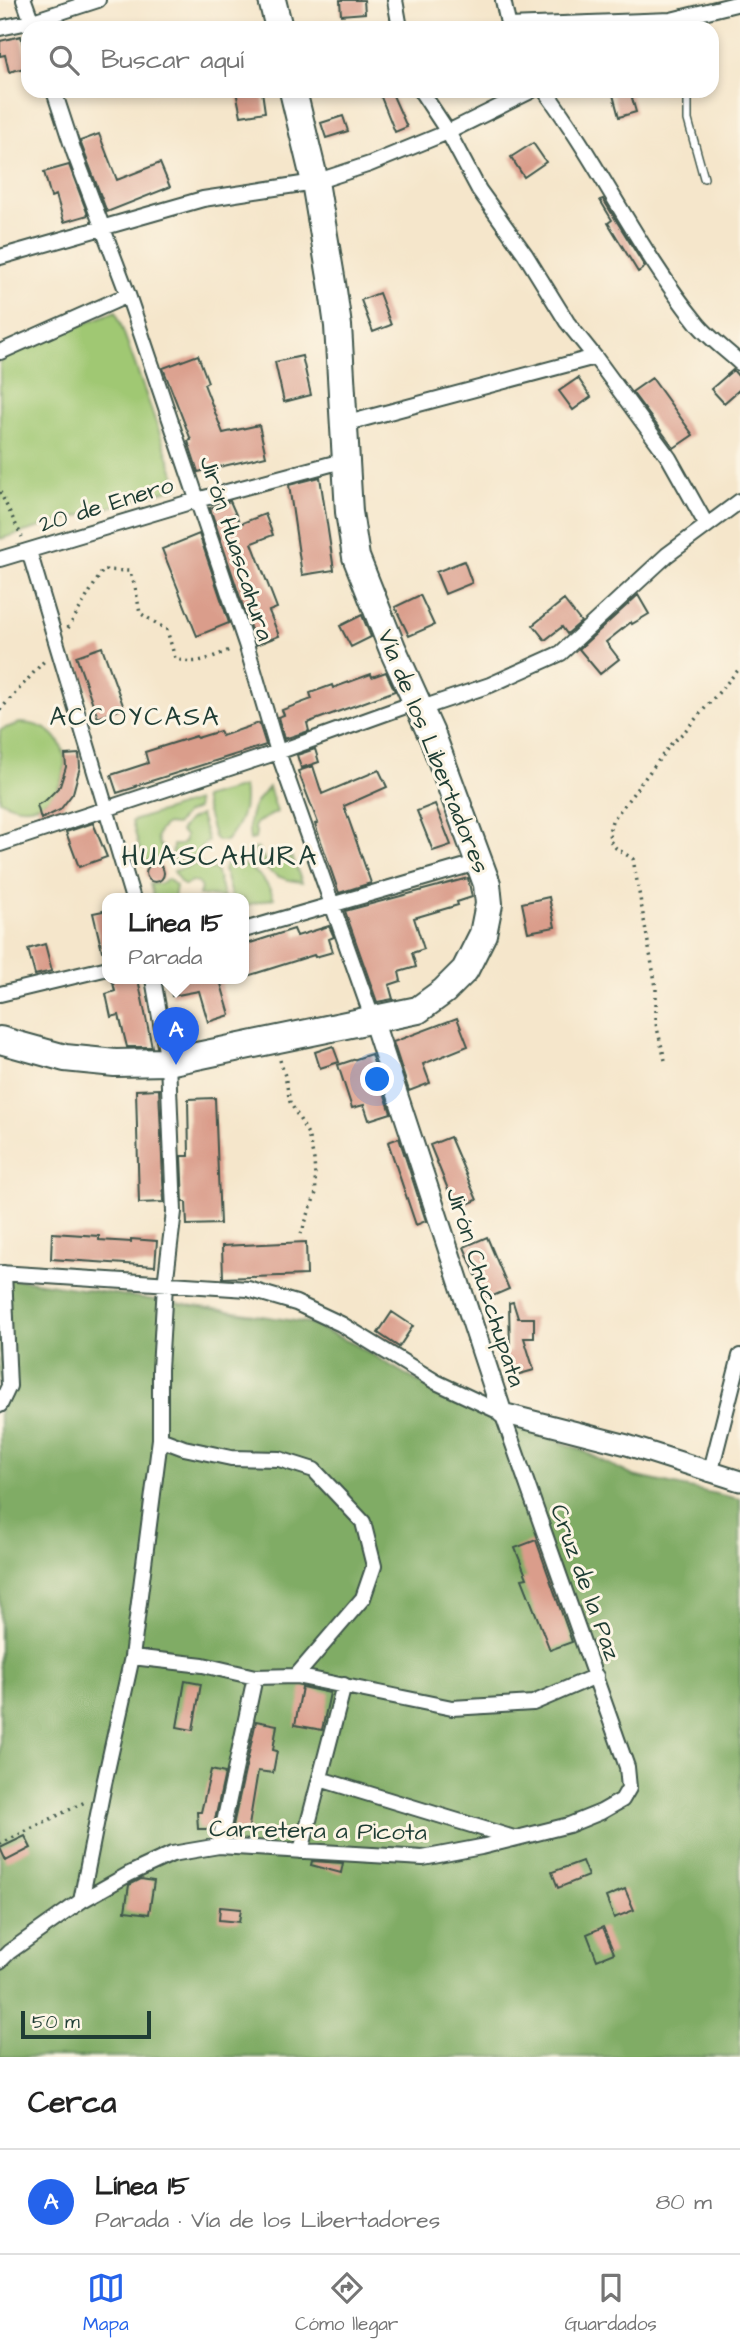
<!DOCTYPE html>
<html lang="es">
<head>
<meta charset="utf-8">
<style>
	:root { --surface:#fff; --page:#f2f2f2; --text:#222; --muted:#767676; --line:#e0e0e0; --accent:#2563eb }
	body { margin:0; font-family:"Architects Daughter",sans-serif; background:var(--page); color:var(--text) }
	.scale { position:absolute; left:21px; bottom:18px; width:130px; box-sizing:border-box; padding-left:7px; border:4px solid #1f3d34; border-top:0; font-size:19px; line-height:24px; white-space:nowrap; color:#1f3d34; -webkit-text-stroke:5px #fcf5e5; paint-order:stroke }
	.you { position:absolute; left:378px; top:1080px; width:24px; height:24px; margin:-18px; border:5px solid #fff; border-radius:50%; background:#1a73e8; box-shadow:0 0 0 10px #1a73e833 }
	.badge { display:grid; place-items:center; width:46px; height:46px; border-radius:50%; background:var(--accent); color:#fff; font-size:23px; font-weight:700 }
	.pin { position:absolute; translate:-50% -58px; filter:drop-shadow(0 2px 4px #0008) }
	.pin::after { content:''; position:absolute; top:37px; width:24px; height:21px; background:inherit; clip-path:polygon(0 0,100% 0,50% 100%) }
	.popup { position:absolute; left:102px; top:893px; width:147px; height:91px; box-sizing:border-box; display:grid; place-content:center; border-radius:14px; background:var(--surface); filter:drop-shadow(0 2px 5px #0005); font-size:23px; white-space:nowrap; color:var(--muted) }
	.popup b { font-size:26px; color:var(--text) }
	.popup::after { content:''; position:absolute; left:50%; top:100%; margin-left:-14px; border:14px solid transparent; border-top-color:var(--surface) }
	.list { margin:0; padding:0; list-style:none }
	h2 { display:flex; justify-content:space-between; align-items:center; height:91px; margin:0; padding:0 28px; font-size:30px }
	h2 small { font-size:23px; font-weight:400; color:var(--muted) }
	.list li { display:grid; grid-template-columns:46px 1fr auto; gap:21px; align-items:center; box-sizing:border-box; height:105px; padding:0 28px; border-top:2px solid var(--line) }
	.list b { display:block; font-size:26px; white-space:nowrap }
	.list p { margin:0; font-size:23px; white-space:nowrap; color:var(--muted) }
	.list em { font-size:23px; font-style:normal; color:var(--muted) }
	.icon { flex:none; width:38px; height:38px; fill:none; stroke:currentColor; stroke-width:2; stroke-linecap:round; stroke-linejoin:round }
	.map { position:relative; flex:none; width:740px; height:2057px; overflow:hidden }
	.search { position:absolute; background:var(--surface); box-shadow:0 4px 10px #0003; left:21px; right:21px; top:21px; height:77px; display:flex; align-items:center; gap:18px; box-sizing:border-box; padding:0 24px; border-radius:21px; color:var(--muted); font-size:26px }
	.sheet { height:196px; background:var(--surface) }
	nav { display:flex; justify-content:space-around; align-items:center; box-sizing:border-box; height:98px; border-top:2px solid var(--line); background:var(--surface); font-size:19px; color:var(--muted) }
	nav a { display:grid; justify-items:center; gap:4px }
	nav .on { color:var(--accent) }
	.map>svg:first-child { display:block }
</style>
</head>
<body>
<div class="map">
<svg width="740" height="2057" viewBox="0 0 740 2057">
	<rect width="100%" height="100%" fill="#fcf5e5"/>
	<filter id="ink" filterUnits="userSpaceOnUse"><feTurbulence type="fractalNoise" baseFrequency=".0143" numOctaves="2"/><feDisplacementMap in="SourceGraphic" scale="14" xChannelSelector="R" yChannelSelector="G"/><feConvolveMatrix kernelMatrix="1 2 1 2 8 2 1 2 1" color-interpolation-filters="sRGB"/></filter>
	<filter id="wash" filterUnits="userSpaceOnUse"><feTurbulence type="fractalNoise" baseFrequency=".00686" numOctaves="4" result="noise"/><feDisplacementMap in="SourceGraphic" scale="28" xChannelSelector="R" yChannelSelector="G"/><feGaussianBlur stdDeviation="1.57" result="paint"/><feColorMatrix in="noise" values="0 0 0 0 0 0 0 0 0 0 0 0 0 0 0 0 0 1.4 0 .05"/><feComposite in="paint" operator="in"/></filter>
	<g filter="url(#wash)">
		<rect width="100%" height="100%" fill="#f5e6cb"/>
		<path fill="#a0c873" stroke="#608254" stroke-width="2" d="M116,311L179,487L0,539V357Z
			M20,723C97,725 64,836 0,800V730Z
			M243,787C247,809 240,825 226,841H218L214,837L203,798Z
			M269,787L277,812L256,823L254,828L256,831L255,839L250,840C246,817 253,802 269,787Z
			M196,801L197,809L185,814L176,825L167,824C155,831 154,842 165,850L164,859L153,858L144,865L132,821Z
			M200,815L208,841L201,847L200,855L172,863L173,845H181L185,841V835L180,831L189,820Z
			M257,848L266,862L280,861L292,857L302,882C280,880 261,872 253,850Z
			M232,861C253,866 266,878 274,898L244,906V899H232L224,870L227,863Z
			M200,863L206,869L216,870L224,898L199,895L201,887L197,882L191,881L185,886L180,882L174,871Z
			M168,879L176,886L174,899H154L150,884H159Z"/>
		<path fill="#80ac65" stroke="#50744c" stroke-width="2" d="M0,1279H15L308,1323L354,1344L451,1401L577,1448L633,1476L740,1499V2057H0Z"/>
		<g id="blocks">
			<path fill="#da9d8b" d="M340,0H364L365,13L341,15Z
				M21,36L28,67L9,72L5,55L0,56V41Z
				M236,91H262L265,112L241,116Z
				M381,91H391L407,127L395,132L379,92Z
				M612,91H630L636,112L619,117Z
				M343,116L348,131L326,138L321,123Z
				M99,134L117,180L160,163L170,187L107,212L80,141Z
				M533,143L546,162L524,177L511,157Z
				M69,165L88,215L64,222L56,195L51,197L44,172Z
				M603,199L645,267L638,272L608,223L612,220L600,200Z
				M379,293L391,325L373,332L361,300Z
				M198,355L208,382L204,384L223,433L259,425L266,456L198,472L188,441L191,440L163,368Z
				M302,356L311,395L284,402L275,362Z
				M733,370L740,378V389L724,403L711,389Z
				M578,378L591,397L573,410L559,391Z
				M652,378L693,435L674,448L632,392Z
				M320,477L334,570L302,575L289,485Z
				M230,501L240,524L265,514L273,535L252,543L277,608L269,611L279,636L256,645L210,508Z
				M199,534L229,623L197,636L162,549Z
				M464,561L472,583L445,594L436,572Z
				M420,595L434,625L409,636L395,607Z
				M638,595L649,614L632,624L631,622L606,642L619,659L600,674L579,649Z
				M564,600L581,622L567,634L562,627L545,640L533,625Z
				M362,615L371,637L351,647L340,626Z
				M102,647L124,708L98,718L76,656Z
				M386,672L395,691L307,723L309,731L284,739L278,717L284,715L282,710L312,699L310,693L332,685L333,688L371,674L372,677Z
				M259,723L266,745L135,786L136,787L117,793L111,775L148,763L145,752L196,736L197,738L220,731L222,736Z
				M315,749L319,762L301,768L297,755Z
				M79,754L80,767L73,793L60,810L41,819L37,805L46,800L60,786L66,767L65,755Z
				M313,766L322,794L379,770L387,787L344,806L371,883L339,893L315,824L318,823L298,771Z
				M435,804L451,845L433,851L417,811Z
				M93,823L107,857L79,867L66,832Z
				M146 873a9 9 0 1 1 18 0a9 9 0 1 1-18 0Z
				M468,878L472,897L457,902L458,905L414,918L424,949L412,953L416,967L399,972L401,981L389,985L393,999L377,1002L345,911Z
				M549,897L555,927L528,932L522,903Z
				M108,910V951H102L93,913Z
				M329,926L334,937L329,939L333,952L315,957L314,955L244,977V945L294,929L297,936Z
				M45,944L52,971L35,975L28,949Z
				M112,979H138L152,1047H127L119,1015L111,1017L106,994L115,991Z
				M168,979H227V982L221,984L230,1015L208,1022L199,991L172,996Z
				M457,1018L468,1046L423,1064L430,1083L409,1091L393,1042Z
				M333,1046L339,1062L320,1068L315,1052Z
				M371,1054L391,1113L369,1120L364,1105L352,1108L338,1065Z
				M159,1089L164,1202L139,1203L136,1090Z
				M215,1098L220,1224L187,1225L186,1202H183L181,1156H189L188,1099Z
				M450,1137L477,1200L456,1209L430,1145Z
				M399,1138L426,1221L416,1225L388,1142Z
				M52,1233L99,1236V1240L131,1242V1239L157,1241L155,1266L51,1259Z
				M487,1237L509,1289L486,1299L464,1247Z
				M306,1242L307,1275L223,1278L222,1246Z
				M513,1302L518,1318H534V1338H524L534,1370L509,1377L502,1354L510,1352L509,1303Z
				M392,1312L413,1326L399,1347L378,1333Z
				M536,1540L572,1642L550,1650L522,1579L527,1578L515,1548Z
				M185,1681L201,1684L193,1730L177,1727Z
				M302,1687L330,1693L322,1730L295,1725Z
				M256,1721L277,1725L273,1750L277,1751L273,1773L258,1771L248,1832L232,1830Z
				M211,1770L225,1773L213,1829H198L197,1812H201Z
				M25,1836L31,1848L6,1861L0,1848Z
				M312,1861L343,1863L341,1873L311,1865Z
				M582,1861L588,1876L558,1888L552,1872Z
				M141,1879L154,1881L149,1914L125,1911L129,1885Z
				M625,1889L634,1910L614,1918L606,1897Z
				M220,1907L241,1909L239,1922L219,1920Z
				M603,1927L614,1953L597,1960L587,1934Z"/>
		</g>
	</g>
	<g filter="url(#ink)">
		<use href="#blocks" fill-opacity="0" stroke="#3f564b" stroke-width="2"/>
		<g fill="none" stroke-linecap="round" stroke-linejoin="round">
			<g stroke="#3f564b" stroke-width="10">
				<path id="lane" d="M688,91V120L704,178"/>
			</g>
			<g stroke="#3f564b" stroke-width="18">
				<path id="street" d="M24,0L34,28
					M395,0L400,28
					M503,0L509,28
					M508,26L671,20L740,3
					M0,28L33,21L98,0
					M54,91L74,152L128,295L246,644L278,752L373,1020
					M421,91L448,132L479,190L525,254L567,322L595,357L669,458L706,524
					M545,91C600,165 639,251 697,323C709,338 726,350 740,363
					M0,257L203,199L315,182L370,164L448,132L531,91
					M0,352L128,295
					M344,424L595,357
					M29,551L133,899
					M0,559L197,500L346,460
					M419,709L490,685L561,653L667,555L740,501
					M0,844L278,752L417,702
					M244,930L480,862
					M0,994L108,968
					M0,1273L248,1289L296,1303L341,1324L436,1382L502,1413L627,1767L629,1788L622,1800L601,1812L569,1825L481,1847L423,1858L219,1846L172,1854L129,1874L81,1901L9,1952L0,1961
					M0,1405L9,1386L4,1273
					M160,1439L184,1448L231,1458L279,1459L314,1470L363,1522L374,1566L363,1598L296,1676
					M710,1474L740,1356
					M132,1657L203,1665L255,1677
					M320,1779L514,1838
					M219,1846L255,1677L296,1676L452,1708L533,1703L596,1676
					M301,1851L344,1685
					M81,1901L104,1784L132,1657L160,1439V1369L165,1285L174,1212L168,1062L153,979"/>
			</g>
			<g stroke="#3f564b" stroke-width="23">
				<path id="secondary" d="M373,1020L502,1413L627,1445L740,1481"/>
			</g>
			<g stroke="#3f564b" stroke-width="30">
				<path id="highway" d="M272,0L279,28
					M0,1040L65,1058L115,1063L168,1062L418,1010L444,991L465,970L483,934L489,904L487,884L433,738L393,650L356,557L349,512L338,326L332,283L315,182L293,91"/>
			</g>
			<path stroke="#3f564b" stroke-width="3.5" stroke-dasharray="2 5" stroke-linecap="butt" d="M0,492L22,537
				M68,628L103,570L129,571L135,586L140,613L167,630L175,658C196,667 212,657 232,649
				M0,710L46,659
				M280,1060L285,1076L290,1102L308,1134L314,1160L316,1193L301,1234
				M665,1060L656,1024V987L633,859L616,848L610,841L609,832L612,821L671,744L685,731L740,668
				M0,1844L85,1802"/>
			<use href="#lane" stroke="#fff" stroke-width="7"/>
			<use href="#street" stroke="#fff" stroke-width="14"/>
			<use href="#secondary" stroke="#fff" stroke-width="19"/>
			<use href="#highway" stroke="#fff" stroke-width="26"/>
		</g>
	</g>
	<g text-anchor="middle" stroke-width="6" stroke-linejoin="round" paint-order="stroke">
		<g font-size="24" fill="#1f3d34" stroke="#fcf5e5">
			<text transform="translate(106 504) rotate(-17)" y="8">20 de Enero</text>
			<text transform="translate(237 548) rotate(72)" y="8">Jirón Huascahura</text>
			<text transform="translate(434 751) rotate(68)" y="8">Vía de los Libertadores</text>
			<text transform="translate(486 1287) rotate(72)" y="8">Jirón Chucchupata</text>
			<text transform="translate(586 1582) rotate(70)" y="8">Cruz de la Paz</text>
			<text transform="translate(318 1830) rotate(1)" y="8">Carretera a Picota</text>
		</g>
		<g font-size="26" letter-spacing="2" fill="#1f3d34" stroke="#fcf5e5">
			<text x="135" y="725">ACCOYCASA</text>
		</g>
		<g font-size="28" letter-spacing="2" fill="#1f3d34" stroke="#fcf5e5">
			<text x="220" y="865">HUASCAHURA</text>
		</g>
	</g>
</svg>
<div class="scale">50 m</div>
<div class="you"></div>
<div class="pin badge" style="left:176px;top:1065px">A</div>
<div class="popup"><b>Línea 15</b>Parada</div>
<div class="search"><svg class="icon" aria-label="search" viewBox="0 0 24 24"><circle cx="10" cy="10" r="6"/><path d="M15 15l6 6"/></svg>Buscar aquí</div>
</div>
<section class="sheet">
<h2>Cerca<small></small></h2>
<ul class="list">
<li><span class="badge">A</span><div><b>Línea 15</b><p>Parada · Vía de los Libertadores</p></div><em>80 m</em></li>
</ul>
</section>
<nav>
<a class="on"><svg class="icon" aria-label="map" viewBox="0 0 24 24"><path d="M3 6l6-2 6 2 6-2v14l-6 2-6-2-6 2zM9 4v14M15 6v14"/></svg>Mapa</a>
<a><svg class="icon" aria-label="directions" viewBox="0 0 24 24"><path d="M12 3l9 9-9 9-9-9zM9 14v-3h6M13 9l2 2-2 2"/></svg>Cómo llegar</a>
<a><svg class="icon" aria-label="saved" viewBox="0 0 24 24"><path d="M7 4h10v16l-5-4-5 4z"/></svg>Guardados</a>
</nav>
</body>
</html>
